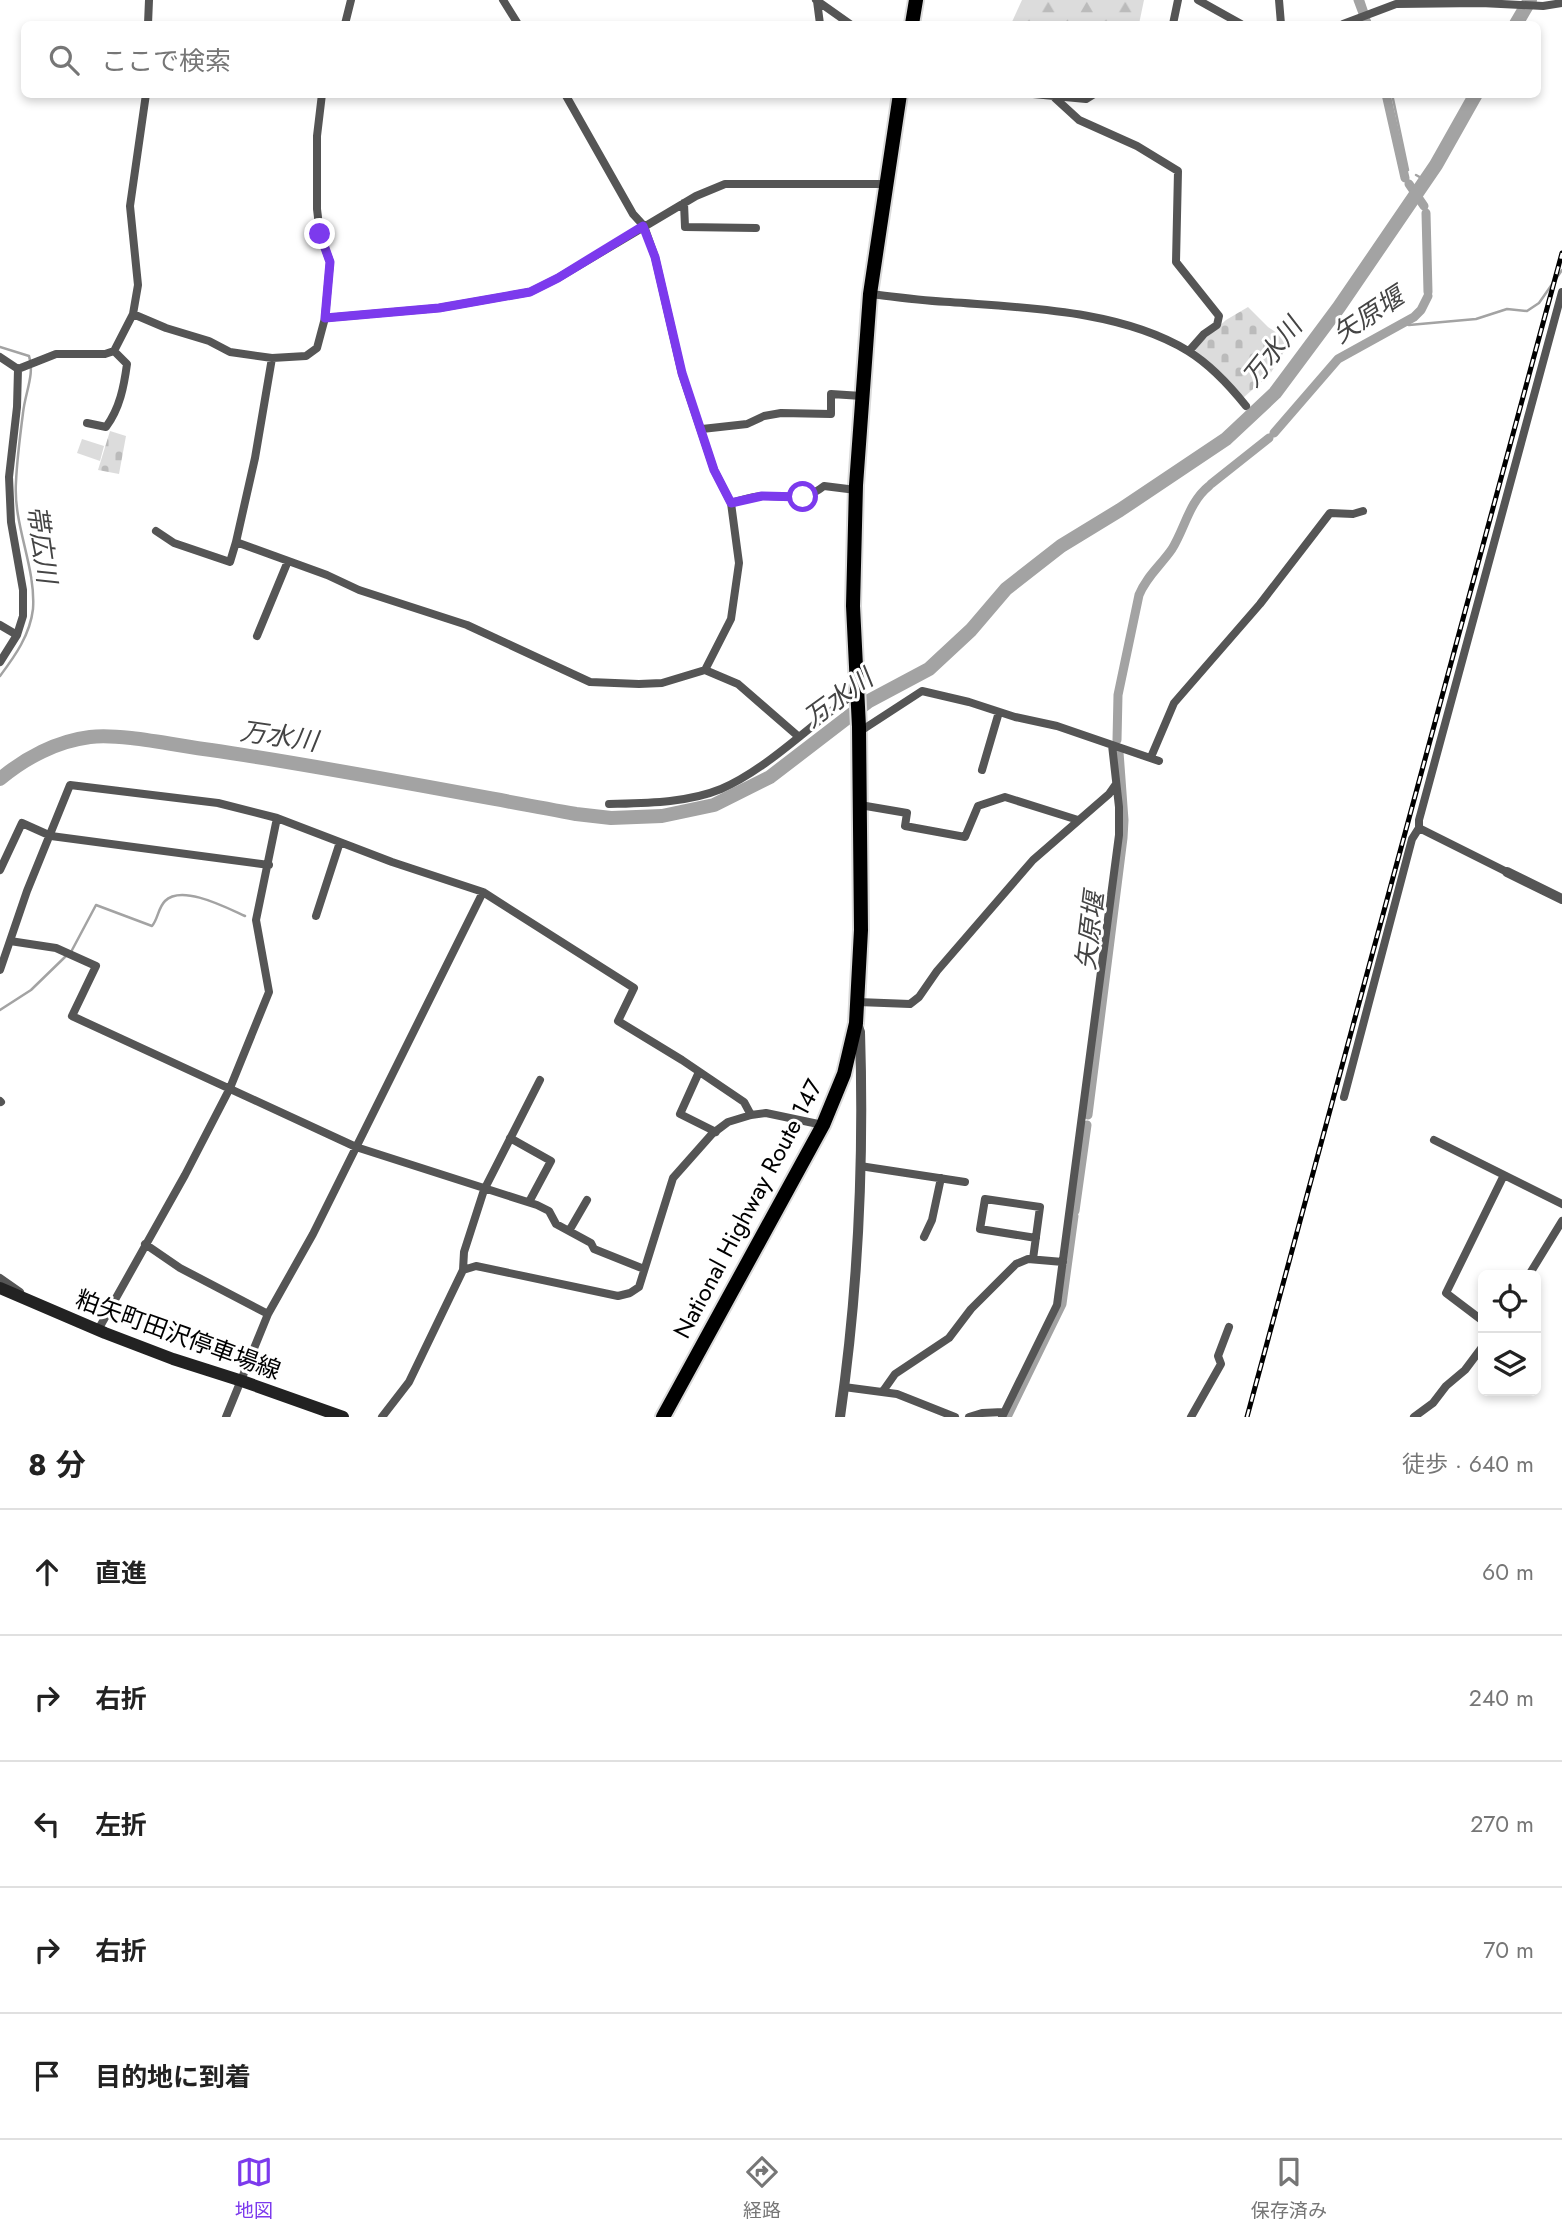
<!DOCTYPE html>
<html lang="ja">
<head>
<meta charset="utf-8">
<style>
	:root { --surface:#fff; --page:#f6f6f6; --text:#222; --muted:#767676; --line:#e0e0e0; --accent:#7c3aed }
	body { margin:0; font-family:Jost,"Noto Sans JP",sans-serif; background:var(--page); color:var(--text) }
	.controls { position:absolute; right:21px; bottom:21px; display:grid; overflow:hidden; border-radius:10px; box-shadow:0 4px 10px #0003 }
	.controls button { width:63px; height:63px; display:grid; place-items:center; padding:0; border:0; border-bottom:2px solid var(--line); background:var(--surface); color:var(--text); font:35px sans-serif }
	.stop { position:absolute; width:21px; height:21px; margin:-16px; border:5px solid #7c3aed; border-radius:50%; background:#fff }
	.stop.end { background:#7c3aed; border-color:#fff; box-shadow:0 2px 7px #0008 }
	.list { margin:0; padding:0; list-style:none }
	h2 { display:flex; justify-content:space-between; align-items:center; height:91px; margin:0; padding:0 28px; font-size:30px }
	h2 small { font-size:23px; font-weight:400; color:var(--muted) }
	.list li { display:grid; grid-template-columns:46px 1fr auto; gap:21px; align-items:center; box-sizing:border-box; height:126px; padding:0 28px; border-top:2px solid var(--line) }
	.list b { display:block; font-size:26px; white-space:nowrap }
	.list em { font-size:23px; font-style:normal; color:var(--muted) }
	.icon { flex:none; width:38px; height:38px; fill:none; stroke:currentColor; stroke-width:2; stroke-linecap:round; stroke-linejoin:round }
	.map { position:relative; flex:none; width:1562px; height:1417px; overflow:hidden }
	.search { position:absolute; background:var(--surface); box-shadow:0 4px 10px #0003; left:21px; right:21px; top:21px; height:77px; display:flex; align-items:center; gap:18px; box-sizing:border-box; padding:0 24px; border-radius:10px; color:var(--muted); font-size:26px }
	.sheet { height:721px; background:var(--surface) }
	nav { display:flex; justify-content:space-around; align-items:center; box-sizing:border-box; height:98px; border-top:2px solid var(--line); background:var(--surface); font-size:19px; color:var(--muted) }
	nav a { display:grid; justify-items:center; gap:4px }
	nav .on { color:var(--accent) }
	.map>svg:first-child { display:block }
</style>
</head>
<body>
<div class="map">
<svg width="1562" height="1417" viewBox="0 0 1562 1417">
	<defs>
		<pattern id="forest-firs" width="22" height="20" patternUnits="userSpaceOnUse" patternTransform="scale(1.75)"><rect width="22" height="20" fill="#dcdcdc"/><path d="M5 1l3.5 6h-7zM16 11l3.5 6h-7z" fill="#bbb"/></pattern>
		<pattern id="cemetery-stones" width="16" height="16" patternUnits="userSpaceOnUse" patternTransform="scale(1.75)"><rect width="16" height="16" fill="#dcdcdc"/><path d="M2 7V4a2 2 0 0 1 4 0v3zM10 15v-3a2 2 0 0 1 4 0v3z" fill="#bbb"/></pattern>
		<pattern id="park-tufts" width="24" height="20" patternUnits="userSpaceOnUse" patternTransform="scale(1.75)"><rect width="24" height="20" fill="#dcdcdc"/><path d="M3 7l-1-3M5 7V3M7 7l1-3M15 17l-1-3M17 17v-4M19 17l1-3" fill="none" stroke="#bbb"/></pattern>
	</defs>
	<rect width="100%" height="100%" fill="#fff"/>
	<path fill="url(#forest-firs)" d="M1022,0H1144L1139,24H1011Z"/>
	<path fill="url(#cemetery-stones)" d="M1248,307L1268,327L1290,342L1270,374L1243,398L1194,349L1226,320Z
		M110,431L126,436L119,474L98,470Z"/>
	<path fill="url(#park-tufts)" d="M82,439L104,446L100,461L77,453Z"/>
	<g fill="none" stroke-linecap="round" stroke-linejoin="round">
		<path stroke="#a3a3a3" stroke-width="2.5" d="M1363,0L1367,12
			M1369,19L1371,24
			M1392,94L1408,170
			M1416,175L1425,180
			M1403,323L1409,325L1476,319L1507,309L1527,311L1539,303L1562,270
			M0,347L29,356C35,374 25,393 23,413C20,436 17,459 16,482C13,525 36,567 33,609C30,635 15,656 0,676
			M71,952L96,905L152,926C158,919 158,908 165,901C182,884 227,908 245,916
			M0,1010L31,990L66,956"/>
		<path stroke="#a3a3a3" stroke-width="9" d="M1358,0L1367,24
			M1386,94L1405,178
			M1409,184L1424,206
			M1426,213L1428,292
			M1274,433L1338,359L1414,317L1421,310L1428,296
			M1211,484L1269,438
			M1117,740L1118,695L1139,595C1146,577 1161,565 1172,549C1185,528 1189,502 1209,486
			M1088,1115L1123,838L1124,820L1119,752
			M1075,1211L1087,1125
			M1007,1417L1062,1304L1074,1216"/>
		<path stroke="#a3a3a3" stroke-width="14" d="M1516,24L1530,0
			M0,779C25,758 57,741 90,737C121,733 178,746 211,750C333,768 455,792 576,814L611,818L662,816L714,805L770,777L869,701L929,669L971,630L1006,589L1061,546L1120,510L1226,439L1275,393L1339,307L1436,165L1476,94"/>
		<g stroke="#dbdbdb" stroke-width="18">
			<path id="trunk" d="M912,24L916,0
				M663,1417L823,1125L844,1074L856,1023L861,930L859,727L853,606L856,485L870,294L900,94"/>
		</g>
		<path stroke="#555" stroke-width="8" d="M503,0L518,24
			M816,0L850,24
			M1198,0L1241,24
			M1279,0L1281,24
			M817,1L820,24
			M148,24L149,0
			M345,24L351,0
			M1173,24L1178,0
			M1343,24L1396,4L1481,3L1543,6L1562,3
			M565,94L633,214L644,226L655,257L682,374L714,470L731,503L739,563L731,619L705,670
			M1033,94L1086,99L1094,94
			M1055,98L1079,120L1137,146L1178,171L1176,262L1219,316L1217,325L1204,334L1189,351
			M684,203L685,227L756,228
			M870,294C897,297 923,301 950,302C1026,308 1121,310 1188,351C1209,364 1230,386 1246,406
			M133,314L166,328L209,341L230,352L272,358L306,356L317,348L325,318L330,262L320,234L317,209V136L322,94
			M325,318L439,308L530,292L558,278L696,196L725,184H886
			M0,357L18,369
			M272,358L255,458L236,542L327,575L359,590L467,625L590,682L639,684L662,683L705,670L738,684L799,737
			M18,369L56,354H105L114,351L133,314L138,285L130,206L146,94
			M87,423L106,427C120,408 124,386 127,364L114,351
			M702,429L747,424L764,416L781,413L831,414V394L862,396
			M731,503C742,500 753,496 764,496C789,495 803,503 824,486L856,490
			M156,531L174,543L230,562L236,542
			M0,625L17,635
			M257,636L288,561
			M0,662L17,635L23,616V590L11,522L9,477L17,407L18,369
			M859,732L922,691L969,702L1015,717L1057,726L1159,761
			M1151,757L1174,703L1260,604L1330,513L1353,514L1363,511
			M982,770L999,712
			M609,804C645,803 687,803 721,789C768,769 814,721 857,692
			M860,805L907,813L905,826L965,837L978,806L1005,797L1078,820
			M1419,828L1507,872
			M0,870L22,823L51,836L269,865
			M316,916L340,842
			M10,941L56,948L96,966L72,1016L356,1147L537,1205L549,1211L556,1224L591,1243L594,1249L644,1269
			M0,970L27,891L70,785L218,803L277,818L392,862L483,892L634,988L618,1021L682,1060L744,1102L751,1115
			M858,1002L910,1004L919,997L937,971L1033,860L1109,794L1116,784
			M699,1072L680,1114L716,1132
			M1344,1097L1412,839L1419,828V820L1562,292
			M0,1101L1,1102
			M510,1138L551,1161L529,1202
			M1434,1140L1562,1204
			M860,1166L965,1182
			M569,1231L587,1200
			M924,1237L932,1220L941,1178
			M145,1244L180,1268L268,1314
			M1033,1259L1040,1207L985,1199L980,1229L1036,1238
			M463,1270L476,1266L618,1296L630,1293L639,1287L673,1178L712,1134L728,1122L751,1115L766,1113L823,1125
			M1529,1275L1562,1221
			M0,1278L20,1292
			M1483,1321L1446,1293L1504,1175
			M98,1330L185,1175L230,1088L269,992L256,920L277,818
			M844,1387L897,1394L955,1417
			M883,1391L895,1374L949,1338L971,1309L1016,1264L1028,1259L1063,1262
			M226,1417L268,1314L313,1234L483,892
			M382,1417L409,1382L463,1270L464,1252L484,1190L540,1080
			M969,1417L982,1413L1003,1412
			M1002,1417L1057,1305L1119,835V807L1112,745
			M1191,1417L1221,1364L1218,1356L1229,1327
			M1414,1417L1433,1403L1446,1386L1465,1370L1483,1346"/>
		<path stroke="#555" stroke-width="10" d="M1507,872L1562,899
			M840,1417C858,1292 864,1158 860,1032L857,1024"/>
		<path stroke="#222" stroke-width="12" d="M0,1288L105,1333L173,1359L242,1381L343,1417"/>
		<use href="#trunk" stroke="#000" stroke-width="14"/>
		<g stroke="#000" stroke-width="5">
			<path id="rail" d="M1247,1417L1562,253"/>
		</g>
		<use href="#rail" stroke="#fff" stroke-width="2.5" stroke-dasharray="8" stroke-linecap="butt"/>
	</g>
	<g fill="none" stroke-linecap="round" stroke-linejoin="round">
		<path stroke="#7c3aed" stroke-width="9" d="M320,234L330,262L325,318L439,308L530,292L558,278L643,226L655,257L682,373L714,470L731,503L762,496L803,497"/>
	</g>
	<g text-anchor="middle" stroke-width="6" stroke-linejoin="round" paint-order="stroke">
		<g font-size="24" fill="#000" stroke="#fff">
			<text transform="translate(748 1209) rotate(-62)" y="8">National Highway Route 147</text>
			<text transform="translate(178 1335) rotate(20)" y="8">粕矢町田沢停車場線</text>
		</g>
		<g font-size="26" font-style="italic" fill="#444" stroke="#fff">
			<text transform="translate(1368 315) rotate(-33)" y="9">矢原堰</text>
			<text transform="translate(1272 352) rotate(-52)" y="9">万水川</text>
			<text transform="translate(42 544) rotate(82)" y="9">帯広川</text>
			<text transform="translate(838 698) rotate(-36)" y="9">万水川</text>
			<text transform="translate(279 736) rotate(8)" y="9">万水川</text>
			<text transform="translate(1090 931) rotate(-83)" y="9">矢原堰</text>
		</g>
	</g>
</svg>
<div class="controls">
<button><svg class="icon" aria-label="locate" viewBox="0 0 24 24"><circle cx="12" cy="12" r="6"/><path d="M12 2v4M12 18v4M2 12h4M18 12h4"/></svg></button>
<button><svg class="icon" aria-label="layers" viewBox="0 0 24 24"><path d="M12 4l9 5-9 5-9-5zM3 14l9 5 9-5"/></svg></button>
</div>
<div class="stop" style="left:803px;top:497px"></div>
<div class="stop end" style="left:320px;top:234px"></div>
<div class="search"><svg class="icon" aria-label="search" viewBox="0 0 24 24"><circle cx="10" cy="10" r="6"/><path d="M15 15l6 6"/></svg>ここで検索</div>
</div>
<section class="sheet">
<h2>8 分<small>徒歩 · 640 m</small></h2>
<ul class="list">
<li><svg class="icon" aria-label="ahead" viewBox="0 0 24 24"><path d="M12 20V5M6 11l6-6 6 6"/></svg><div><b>直進</b></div><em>60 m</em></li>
<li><svg class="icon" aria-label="right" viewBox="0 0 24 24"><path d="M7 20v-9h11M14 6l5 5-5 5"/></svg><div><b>右折</b></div><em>240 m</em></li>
<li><svg class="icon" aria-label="left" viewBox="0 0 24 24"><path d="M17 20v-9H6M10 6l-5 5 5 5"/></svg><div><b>左折</b></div><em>270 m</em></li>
<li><svg class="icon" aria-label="right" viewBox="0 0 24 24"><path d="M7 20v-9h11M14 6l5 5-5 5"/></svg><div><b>右折</b></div><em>70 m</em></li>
<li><svg class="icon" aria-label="arrive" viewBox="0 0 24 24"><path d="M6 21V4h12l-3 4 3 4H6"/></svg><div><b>目的地に到着</b></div></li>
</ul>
</section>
<nav>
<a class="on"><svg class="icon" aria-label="map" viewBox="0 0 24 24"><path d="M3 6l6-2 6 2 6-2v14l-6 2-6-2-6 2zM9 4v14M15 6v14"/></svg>地図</a>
<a><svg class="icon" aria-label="directions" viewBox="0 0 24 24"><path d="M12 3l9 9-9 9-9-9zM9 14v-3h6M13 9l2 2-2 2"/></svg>経路</a>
<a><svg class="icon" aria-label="saved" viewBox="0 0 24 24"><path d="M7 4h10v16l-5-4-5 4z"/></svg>保存済み</a>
</nav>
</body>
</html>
